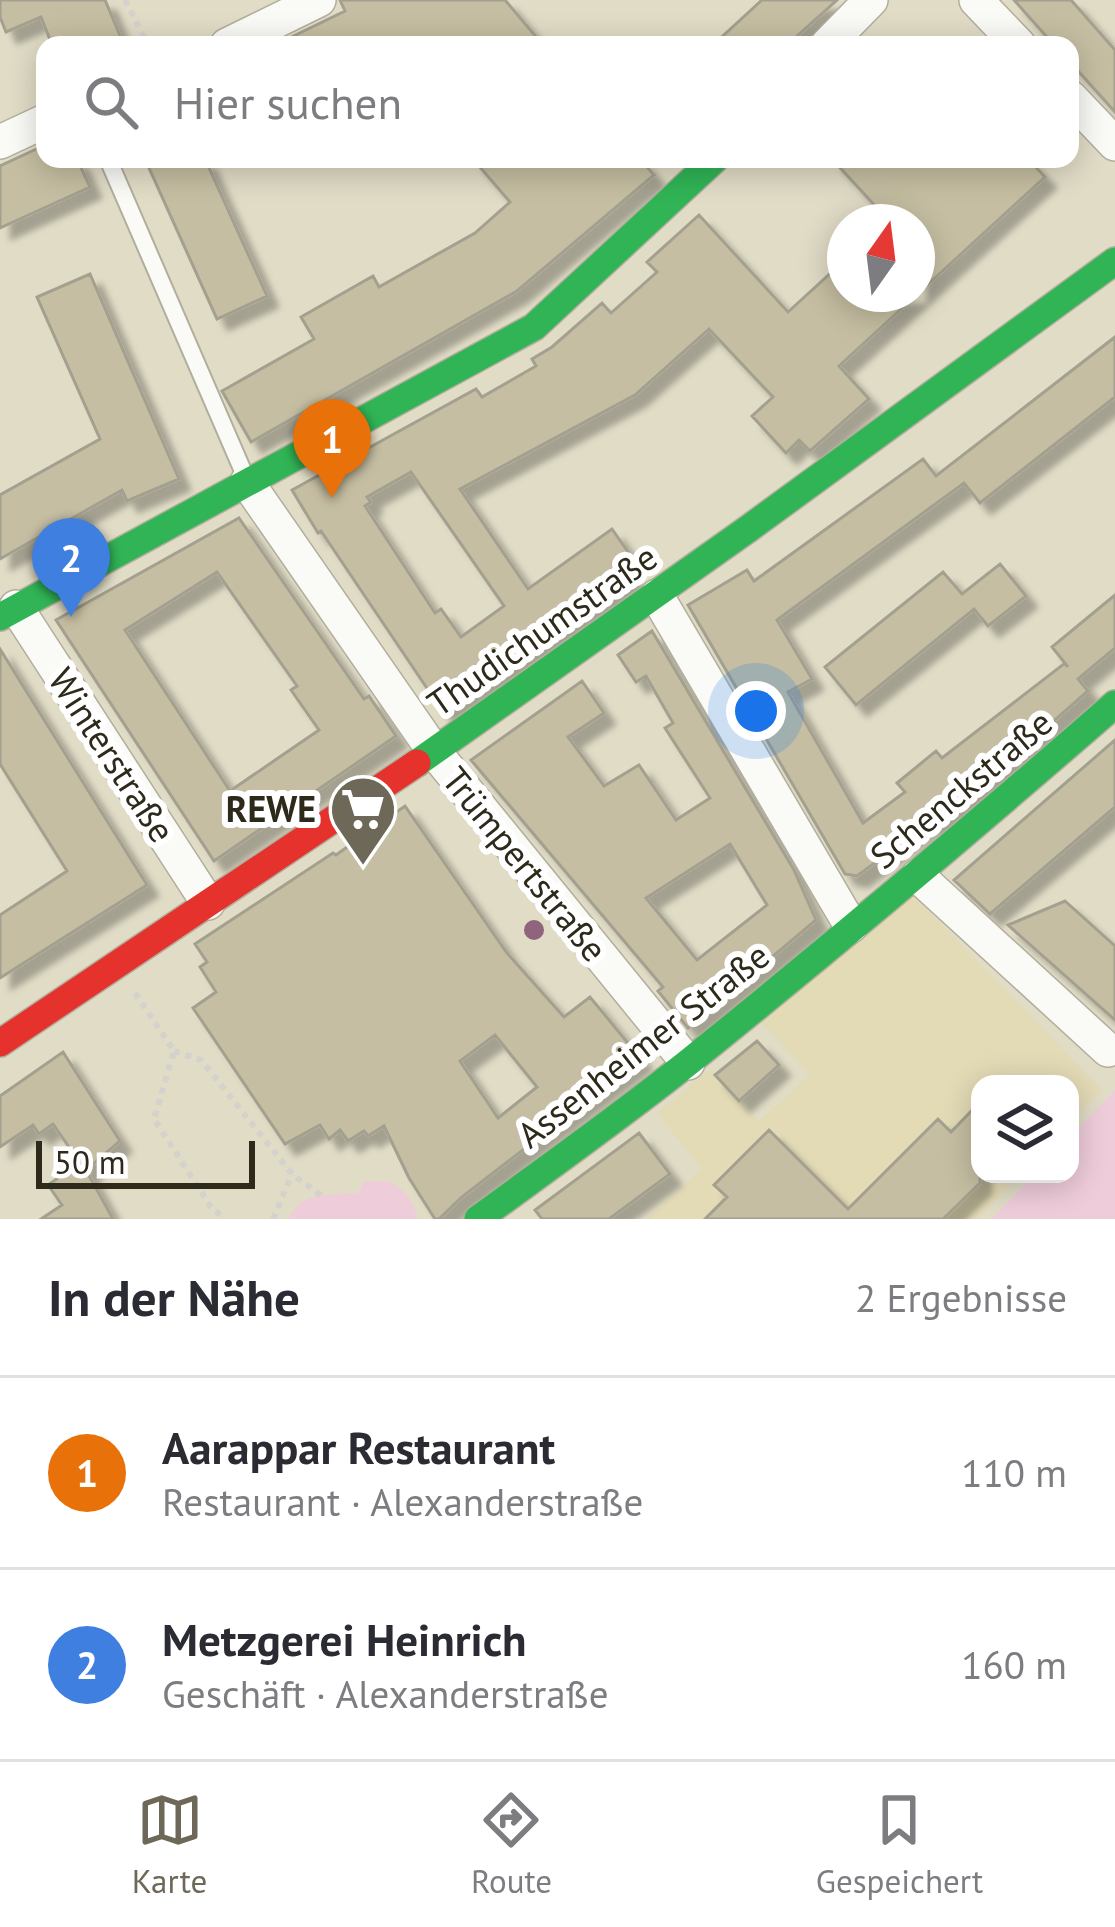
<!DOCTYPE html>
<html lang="de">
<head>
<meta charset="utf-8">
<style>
	:root { --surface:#fff; --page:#f2f2f3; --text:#2b2b33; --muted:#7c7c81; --line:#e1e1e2; --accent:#6d6857 }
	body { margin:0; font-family:"PT Sans",sans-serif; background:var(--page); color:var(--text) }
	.controls { position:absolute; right:36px; bottom:36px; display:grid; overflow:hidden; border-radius:24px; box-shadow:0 6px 30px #0003 }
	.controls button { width:108px; height:108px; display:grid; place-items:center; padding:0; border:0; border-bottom:3px solid var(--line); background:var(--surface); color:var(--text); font:60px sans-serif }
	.compass { position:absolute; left:827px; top:204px; width:108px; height:108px; border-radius:50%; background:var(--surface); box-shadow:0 6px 30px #0003; rotate:14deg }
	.scale { position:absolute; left:36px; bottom:30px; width:219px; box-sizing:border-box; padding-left:12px; border:6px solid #2e2a1b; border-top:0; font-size:33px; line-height:42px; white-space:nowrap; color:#2e2a1b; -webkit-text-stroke:9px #fff; paint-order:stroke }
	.you { position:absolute; left:756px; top:711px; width:42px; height:42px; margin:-30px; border:9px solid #fff; border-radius:50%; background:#1a73e8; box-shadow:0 0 0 18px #1a73e833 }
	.badge { display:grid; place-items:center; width:78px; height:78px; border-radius:50%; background:var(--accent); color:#fff; font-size:39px; font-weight:700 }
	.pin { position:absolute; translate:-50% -99px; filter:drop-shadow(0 3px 6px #0008) }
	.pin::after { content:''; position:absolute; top:63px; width:42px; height:36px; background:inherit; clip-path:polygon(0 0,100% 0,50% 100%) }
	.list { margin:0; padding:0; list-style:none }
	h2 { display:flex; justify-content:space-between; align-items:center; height:156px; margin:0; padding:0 48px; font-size:51px }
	h2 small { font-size:39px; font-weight:400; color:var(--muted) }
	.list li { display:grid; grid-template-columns:78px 1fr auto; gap:36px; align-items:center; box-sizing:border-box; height:192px; padding:0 48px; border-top:3px solid var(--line) }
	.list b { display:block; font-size:45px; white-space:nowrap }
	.list p { margin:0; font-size:39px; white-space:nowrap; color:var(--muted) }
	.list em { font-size:39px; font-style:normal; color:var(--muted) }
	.icon { flex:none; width:66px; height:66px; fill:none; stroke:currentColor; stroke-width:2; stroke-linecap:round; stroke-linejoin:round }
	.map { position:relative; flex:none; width:1115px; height:1219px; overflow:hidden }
	.search { position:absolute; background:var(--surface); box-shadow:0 6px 30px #0003; left:36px; right:36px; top:36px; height:132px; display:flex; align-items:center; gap:30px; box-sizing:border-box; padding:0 42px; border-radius:24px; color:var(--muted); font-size:45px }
	.sheet { height:540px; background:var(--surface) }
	nav { display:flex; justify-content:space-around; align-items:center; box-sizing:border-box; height:168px; border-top:3px solid var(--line); background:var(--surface); font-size:33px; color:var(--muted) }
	nav a { display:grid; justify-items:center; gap:6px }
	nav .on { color:var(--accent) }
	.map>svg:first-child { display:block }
</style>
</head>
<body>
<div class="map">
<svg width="1115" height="1219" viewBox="0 0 1115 1219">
	<defs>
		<filter id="shadow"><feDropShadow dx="11" dy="11" stdDeviation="3" flood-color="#0004"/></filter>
	</defs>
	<rect width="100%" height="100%" fill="#e1dcc6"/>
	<path fill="#e3dab6" d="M912,894L1102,1090L1070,1123V1084H980V1174H1021L978,1219H646L702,1169L657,1113L710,1069L759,1121L810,1074L761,1022Z"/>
	<path fill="#efccda" d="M1115,1090V1219H992L1035,1174H1070V1137Z
		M381,1181C403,1183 412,1200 418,1219H289C301,1190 330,1196 358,1193L364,1182Z"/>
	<path fill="#c5bea2" stroke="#a3a08f" stroke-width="3" fill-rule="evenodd" filter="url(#shadow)" d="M0,0H105L124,45H52L41,17L6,32L0,17Z
		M340,0H505L543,45H275L345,11Z
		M762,0H837L787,45H713Z
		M1014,0H1071L1115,50V112L1070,62V45H1054Z
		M45,145V159H77L90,187L0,228V166Z
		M145,159H205L267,296L217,319Z
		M473,159H640L654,175L517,291L251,442L222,391L314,339L301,317L373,276L379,287L475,233L510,202Z
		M832,159H1028L1045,177L839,366L869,399L810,451L799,440L786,453L752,416L773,397L709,329L635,395L460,489L528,589L612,529L628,552L619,559L632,578L443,712L321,531L318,533L292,490L476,389L482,397L536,366L532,359L552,347L602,303L611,313L657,272L647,262L699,215L788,312L845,260V294H917V222H890ZM411,472L504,606L461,637L441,609L435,613L365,506L371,502L367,497Z
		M90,274L179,479L127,501L122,490L0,559V495L100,439L37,297Z
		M1115,337V397L980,503L964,483L777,620L812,679L788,692L863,823L905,792L897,783L936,751L942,758L1065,663L1068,667L1052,647L1115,595V648L1078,679L1088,691L933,827L930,822L857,876L845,874L688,605L747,570L754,581L923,459L936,476Z
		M239,518L364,699L369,696L396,736L214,861L56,620ZM217,572L297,686L291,690L319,730L230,791L125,630Z
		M1000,564L1026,596L988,626L974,609L856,705L825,667L943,572L962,594Z
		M652,631L794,870L816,920L688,1028L658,991L663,987L471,760L582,681L604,713L568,737L604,786L639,765L676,820L710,798L665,728L673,723L646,676L636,682L618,655ZM730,844L767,905L697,960L646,898Z
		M0,649L147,885L0,978V915L67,871L0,764Z
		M1115,740V807L990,914L954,880Z
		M405,806L507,953L564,1017L590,997L641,1059L462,1197L439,1219H435L409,1178L384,1126L368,1136L364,1131L348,1141L340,1130L329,1139L320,1125L285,1144L193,1008L216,992L200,967L207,962L195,944L333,853L336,855ZM495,1035L537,1087L498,1118L460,1061Z
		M1065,901L1115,946V1020L1008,925Z
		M757,1041L779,1065L739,1101L715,1075Z
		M63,1052L120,1141L86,1170L113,1219H41L62,1205L48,1185L80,1163L53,1124L39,1134L33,1125L0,1147V1096Z
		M980,1102V1183L943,1219H705L727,1197L714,1185L769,1130L848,1209L938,1119L951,1132Z
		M639,1133L670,1174L609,1219H542L535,1210Z"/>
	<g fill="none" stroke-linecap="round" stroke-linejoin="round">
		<g stroke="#b2ae9d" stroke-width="20">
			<path id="lane" d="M108,159L246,478"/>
		</g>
		<g stroke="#b2ae9d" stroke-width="36">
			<path id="street" d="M976,0L1019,45
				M227,45L319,0
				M827,45L871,0
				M1070,97L1115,144
				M0,142L45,121
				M247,482L433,750L688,1063
				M657,596L851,926
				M16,607L208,903
				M918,876L1108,1050"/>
		</g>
		<g stroke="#b2ae9d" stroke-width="30">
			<path id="fast" d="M0,617L534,327L715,159
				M417,763L748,529L1115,261
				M478,1219C549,1167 621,1116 690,1061C834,945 975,826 1115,704"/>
		</g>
		<g stroke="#b2ae9d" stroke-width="30">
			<path id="jam" d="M0,1043L417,763"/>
		</g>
		<path stroke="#d3d2cc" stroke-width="6" stroke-dasharray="6 6" stroke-linecap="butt" d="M125,0L148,45
			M135,993L174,1051L154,1119L211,1207L225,1219
			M174,1051L201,1060L292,1174L322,1196
			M273,1219L292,1174"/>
		<use href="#lane" stroke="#fafaf6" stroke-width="16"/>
		<use href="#street" stroke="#fafaf6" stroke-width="33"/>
		<use href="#fast" stroke="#30b455" stroke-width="27"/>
		<use href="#jam" stroke="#e5322d" stroke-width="27"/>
	</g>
	<circle fill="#8e657c" cx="534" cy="930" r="10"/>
	<defs>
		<g id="supermarket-pin" transform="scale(3.45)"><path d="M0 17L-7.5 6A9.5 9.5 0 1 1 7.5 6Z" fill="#6d6857" stroke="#fff"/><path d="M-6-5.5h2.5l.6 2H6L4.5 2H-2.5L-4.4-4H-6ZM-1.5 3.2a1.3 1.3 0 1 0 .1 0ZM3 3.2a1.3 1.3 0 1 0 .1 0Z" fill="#fff"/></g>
	</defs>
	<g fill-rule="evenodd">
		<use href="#supermarket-pin" x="363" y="809"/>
	</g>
	<g text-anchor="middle" stroke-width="12" stroke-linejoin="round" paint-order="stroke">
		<g font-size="36" fill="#2e2a1b" stroke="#fff">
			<text transform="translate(542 630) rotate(-35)" y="13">Thudichumstraße</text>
			<text transform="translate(112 755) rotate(57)" y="13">Winterstraße</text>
			<text transform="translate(961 789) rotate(-40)" y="13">Schenckstraße</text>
			<text transform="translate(525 864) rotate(51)" y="13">Trümpertstraße</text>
			<text transform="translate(643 1045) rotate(-38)" y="13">Assenheimer Straße</text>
		</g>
		<g font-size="36" font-weight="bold" fill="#2e2a1b" stroke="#fff" text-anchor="end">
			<text x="316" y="822">REWE</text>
		</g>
	</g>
</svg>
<div class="controls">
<button><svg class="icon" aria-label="layers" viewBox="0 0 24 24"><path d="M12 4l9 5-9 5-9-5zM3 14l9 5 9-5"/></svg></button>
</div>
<svg class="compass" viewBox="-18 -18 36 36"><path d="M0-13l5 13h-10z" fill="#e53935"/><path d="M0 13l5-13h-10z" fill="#7c7c81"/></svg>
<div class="scale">50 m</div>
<div class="you"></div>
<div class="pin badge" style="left:332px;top:498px;background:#e8710a">1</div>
<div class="pin badge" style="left:71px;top:617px;background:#3f7fe0">2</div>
<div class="search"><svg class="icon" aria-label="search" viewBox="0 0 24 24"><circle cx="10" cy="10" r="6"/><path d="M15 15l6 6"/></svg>Hier suchen</div>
</div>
<section class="sheet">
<h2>In der Nähe<small>2 Ergebnisse</small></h2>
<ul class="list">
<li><span class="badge" style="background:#e8710a">1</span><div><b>Aarappar Restaurant</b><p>Restaurant · Alexanderstraße</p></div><em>110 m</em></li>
<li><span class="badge" style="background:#3f7fe0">2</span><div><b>Metzgerei Heinrich</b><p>Geschäft · Alexanderstraße</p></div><em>160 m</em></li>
</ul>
</section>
<nav>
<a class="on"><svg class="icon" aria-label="map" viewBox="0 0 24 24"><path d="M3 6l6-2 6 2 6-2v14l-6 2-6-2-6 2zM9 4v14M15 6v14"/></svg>Karte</a>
<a><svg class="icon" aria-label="directions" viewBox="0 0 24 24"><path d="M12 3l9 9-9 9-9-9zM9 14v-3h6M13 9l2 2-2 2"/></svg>Route</a>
<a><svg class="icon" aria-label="saved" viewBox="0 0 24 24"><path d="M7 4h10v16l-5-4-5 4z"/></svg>Gespeichert</a>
</nav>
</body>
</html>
